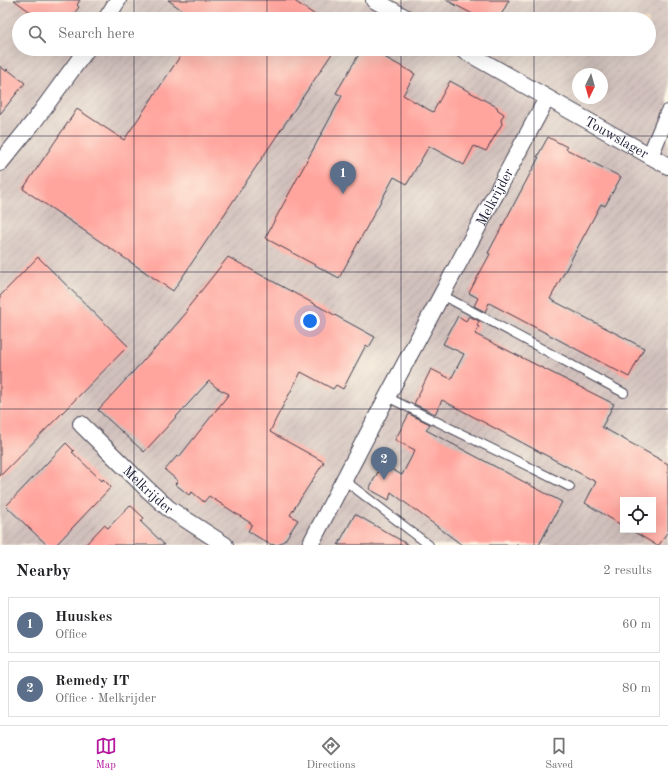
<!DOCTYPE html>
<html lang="en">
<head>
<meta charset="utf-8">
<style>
	:root { --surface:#fff; --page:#f2f2f2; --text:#202124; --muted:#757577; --line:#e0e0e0; --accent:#b5179e }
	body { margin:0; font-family:"Old Standard TT",serif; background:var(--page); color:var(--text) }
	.controls { position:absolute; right:12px; bottom:12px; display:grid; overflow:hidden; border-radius:0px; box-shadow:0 4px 16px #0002 }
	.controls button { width:36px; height:36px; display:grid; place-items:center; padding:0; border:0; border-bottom:1px solid var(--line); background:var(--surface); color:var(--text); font:20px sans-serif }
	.compass { position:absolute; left:572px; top:68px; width:36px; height:36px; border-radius:50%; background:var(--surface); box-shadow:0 4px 16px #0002; rotate:185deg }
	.you { position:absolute; left:310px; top:321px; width:14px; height:14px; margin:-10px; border:3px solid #fff; border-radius:50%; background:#1a73e8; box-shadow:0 0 0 6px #1a73e833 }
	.badge { display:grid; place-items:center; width:26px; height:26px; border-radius:50%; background:var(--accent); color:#fff; font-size:13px; font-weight:700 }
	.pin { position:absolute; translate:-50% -33px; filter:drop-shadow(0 1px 2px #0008) }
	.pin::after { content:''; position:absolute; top:21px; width:14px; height:12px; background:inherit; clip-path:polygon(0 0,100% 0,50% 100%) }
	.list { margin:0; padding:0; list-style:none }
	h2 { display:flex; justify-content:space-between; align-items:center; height:52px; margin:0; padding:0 16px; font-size:17px }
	h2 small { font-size:13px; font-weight:400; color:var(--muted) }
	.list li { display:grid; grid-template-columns:26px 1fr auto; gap:12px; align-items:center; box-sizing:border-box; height:56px; margin:0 8px 8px; padding:0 8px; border:1px solid var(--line); border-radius:0px }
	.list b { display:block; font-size:15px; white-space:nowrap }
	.list p { margin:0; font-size:13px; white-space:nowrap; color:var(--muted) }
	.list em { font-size:13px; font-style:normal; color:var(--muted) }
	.icon { flex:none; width:22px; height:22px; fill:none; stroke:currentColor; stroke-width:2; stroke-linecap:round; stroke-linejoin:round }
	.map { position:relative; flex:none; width:668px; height:545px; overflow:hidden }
	.search { position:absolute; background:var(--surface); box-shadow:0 4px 16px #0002; left:12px; right:12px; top:12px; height:44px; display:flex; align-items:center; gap:10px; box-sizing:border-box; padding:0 14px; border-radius:22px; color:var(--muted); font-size:15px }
	.sheet { height:180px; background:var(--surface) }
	nav { display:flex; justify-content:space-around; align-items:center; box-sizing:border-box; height:56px; border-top:1px solid var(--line); background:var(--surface); font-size:11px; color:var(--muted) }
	nav a { display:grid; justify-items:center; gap:2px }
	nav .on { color:var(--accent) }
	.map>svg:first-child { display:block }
</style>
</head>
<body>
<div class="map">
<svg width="668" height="545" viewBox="0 0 668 545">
	<defs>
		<pattern id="industrial-furrows" width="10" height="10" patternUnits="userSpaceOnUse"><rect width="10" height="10" fill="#d0c0bc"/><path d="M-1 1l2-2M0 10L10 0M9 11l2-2" fill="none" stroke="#b2a5a2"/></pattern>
	</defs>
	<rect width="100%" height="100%" fill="#fcf5e5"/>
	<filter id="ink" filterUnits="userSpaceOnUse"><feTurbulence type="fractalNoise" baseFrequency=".025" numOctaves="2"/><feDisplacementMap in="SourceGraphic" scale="8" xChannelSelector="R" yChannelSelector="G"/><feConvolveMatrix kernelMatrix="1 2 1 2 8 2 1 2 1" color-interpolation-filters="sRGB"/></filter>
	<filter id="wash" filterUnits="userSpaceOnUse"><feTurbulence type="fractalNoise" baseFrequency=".012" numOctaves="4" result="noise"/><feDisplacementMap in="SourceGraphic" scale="16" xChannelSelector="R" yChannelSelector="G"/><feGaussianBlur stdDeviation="0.9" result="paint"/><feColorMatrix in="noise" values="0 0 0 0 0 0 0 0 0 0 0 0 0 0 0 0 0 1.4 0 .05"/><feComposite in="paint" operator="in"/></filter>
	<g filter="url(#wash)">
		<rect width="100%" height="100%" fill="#f3dcbd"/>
		<path fill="url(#industrial-furrows)" fill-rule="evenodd" d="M0,0H668V545H0ZM19,19H649V49H19ZM578,74H602V98H578ZM623,500H653V530H623Z"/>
		<g id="blocks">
			<path fill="#ffa59e" d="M14,0H80L77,5L79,7L70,19H40Z
				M168,0H293L321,19H194Z
				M446,0H509L499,19H482Z
				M185,49H335L173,291L23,189L77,109L124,140Z
				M362,49H370L415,74L403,95L433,112L450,81L497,107L498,110L504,114L501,120L502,124L486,151L474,146L464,165L429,146L407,184L394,177L339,278L265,238L342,96L336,93Z
				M0,66L6,71L7,69L25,83L0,114Z
				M548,137L567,147L566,149L621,177L605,206L601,204L550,299L644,348L629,377L489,303L485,312L474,306L478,298L469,293L490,254L488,253L539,157H537Z
				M38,257L128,346L0,476V296Z
				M228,257L375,337L369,347L366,345L343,389L336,385L333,389L301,372L276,419L270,432L324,462L290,515L298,520L285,540L280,544L276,545L269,544L248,531L252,524L209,496L204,502L192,492L189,495L175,484L178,481L165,470L177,456L179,457L229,394L217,388L209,381L144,452L98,410L154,349H155L187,312L186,310Z
				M458,316L466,321L469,316L479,321L477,326L479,327L475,334L614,404L602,427L668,464V531L659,545H656L631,530H653V500H623V526L585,503L596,482L442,400L435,414L414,404L431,369L451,379L464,354L443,344Z
				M409,414L430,424L426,430L562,502L539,545H462L391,492L389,500L369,489L382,464L402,475L415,450L395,440Z
				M66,443L74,451L72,452L102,481L103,479L111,487L56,545H47L6,506Z
				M130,505L144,518L141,522L165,545H85L104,525L108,528Z
				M355,514L409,545H338Z"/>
		</g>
	</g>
	<g filter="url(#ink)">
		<use href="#blocks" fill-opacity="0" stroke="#413e4e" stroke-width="1"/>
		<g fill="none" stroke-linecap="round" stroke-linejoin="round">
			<g stroke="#413e4e" stroke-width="10">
				<path id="service" d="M442,295L624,393
					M387,397L570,487
					M344,480L429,545"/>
			</g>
			<g stroke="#413e4e" stroke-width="18">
				<g id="minor">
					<path d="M374,0L408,19"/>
					<path d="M106,19L118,0"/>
					<path id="s1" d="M461,49L668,166"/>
					<path d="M650,156L668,113"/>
					<path d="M0,163L35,120L87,49"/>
					<path id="s2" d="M81,424L147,489L168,508L225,545"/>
					<path id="s3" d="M310,545L387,397L547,98"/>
				</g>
			</g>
			<use href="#service" stroke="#fff" stroke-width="8"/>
			<use href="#minor" stroke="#fff" stroke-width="16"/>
		</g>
	</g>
	<path fill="none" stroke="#22223b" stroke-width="1" stroke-opacity="0.55" d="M134,0V19M267,0V19M401,0V19M534,0V19M134,49V545M267,49V545M401,49V545M534,49V545M0,136H668M0,272H668M0,409H668"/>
	<g text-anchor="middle" stroke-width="3" stroke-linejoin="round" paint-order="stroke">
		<g font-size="14" fill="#22223b" stroke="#fcf5e5">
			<text dy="5" stroke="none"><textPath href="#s1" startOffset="179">Touwslager</textPath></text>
			<text dy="5" stroke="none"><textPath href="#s3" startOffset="394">Melkrijder</textPath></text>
			<text dy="5" stroke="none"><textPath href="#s2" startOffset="94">Melkrijder</textPath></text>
		</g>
	</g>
</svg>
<div class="controls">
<button><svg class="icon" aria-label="locate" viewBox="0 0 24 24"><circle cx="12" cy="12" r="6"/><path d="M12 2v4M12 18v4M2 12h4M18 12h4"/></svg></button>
</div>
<svg class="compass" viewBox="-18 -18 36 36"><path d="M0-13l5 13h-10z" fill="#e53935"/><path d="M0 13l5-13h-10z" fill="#757577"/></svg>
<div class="you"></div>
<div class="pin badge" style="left:343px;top:194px;background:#5c6f8a">1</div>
<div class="pin badge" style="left:384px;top:480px;background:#5c6f8a">2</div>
<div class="search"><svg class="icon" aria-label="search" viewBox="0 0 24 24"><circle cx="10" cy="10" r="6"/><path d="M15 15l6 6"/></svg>Search here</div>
</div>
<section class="sheet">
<h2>Nearby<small>2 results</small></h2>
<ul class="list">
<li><span class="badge" style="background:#5c6f8a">1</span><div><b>Huuskes</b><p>Office</p></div><em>60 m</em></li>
<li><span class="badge" style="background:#5c6f8a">2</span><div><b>Remedy IT</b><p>Office · Melkrijder</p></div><em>80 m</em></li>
</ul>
</section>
<nav>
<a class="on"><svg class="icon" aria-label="map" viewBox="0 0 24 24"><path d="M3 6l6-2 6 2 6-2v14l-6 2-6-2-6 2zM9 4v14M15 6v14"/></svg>Map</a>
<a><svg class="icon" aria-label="directions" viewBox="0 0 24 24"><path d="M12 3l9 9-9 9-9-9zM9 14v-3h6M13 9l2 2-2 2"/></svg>Directions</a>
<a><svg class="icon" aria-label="saved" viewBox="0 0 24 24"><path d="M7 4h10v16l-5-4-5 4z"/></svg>Saved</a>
</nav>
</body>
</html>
